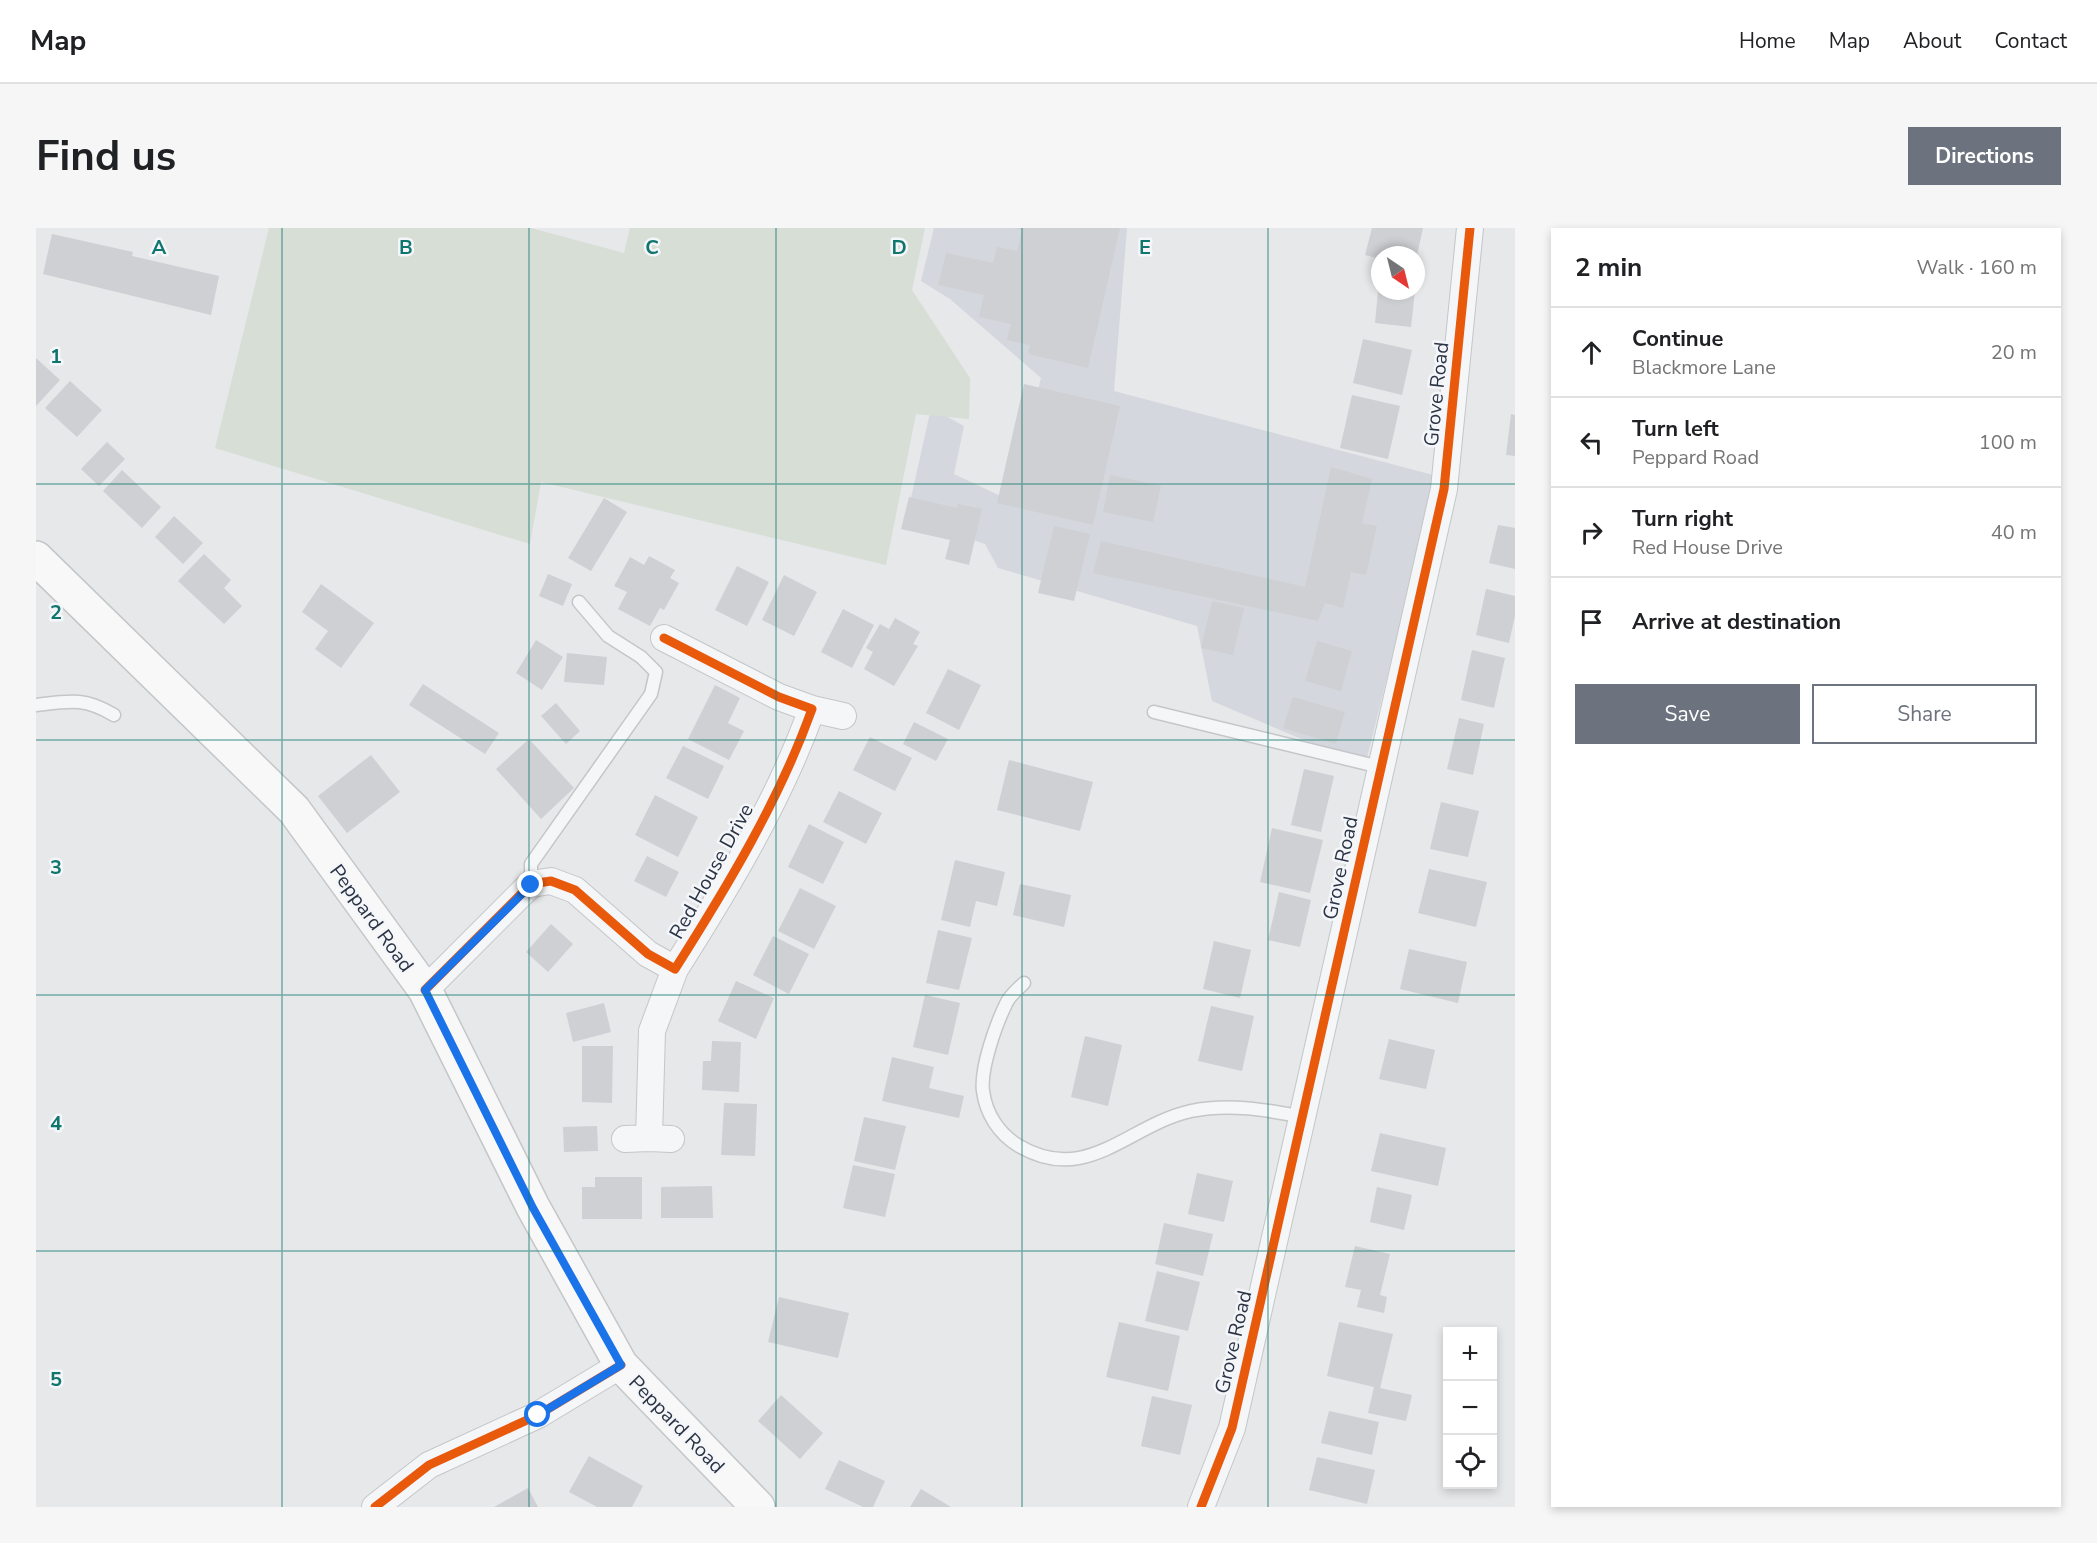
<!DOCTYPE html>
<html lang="en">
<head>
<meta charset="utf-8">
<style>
	:root { --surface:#fff; --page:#f6f6f6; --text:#202124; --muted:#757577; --line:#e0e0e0; --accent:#6c737f }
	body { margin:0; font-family:"Nunito Sans",sans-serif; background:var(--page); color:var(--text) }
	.controls { position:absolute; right:18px; bottom:18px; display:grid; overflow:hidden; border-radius:0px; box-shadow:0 3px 9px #0003 }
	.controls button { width:54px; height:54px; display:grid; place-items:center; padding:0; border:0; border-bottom:2px solid var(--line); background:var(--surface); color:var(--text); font:30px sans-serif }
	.compass { position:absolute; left:1335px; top:18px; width:54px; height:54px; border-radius:50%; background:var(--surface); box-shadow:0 3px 9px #0003; rotate:145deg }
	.stop { position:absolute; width:18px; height:18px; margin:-14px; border:4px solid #1a73e8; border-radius:50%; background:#fff }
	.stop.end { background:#1a73e8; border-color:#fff; box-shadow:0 2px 6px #0008 }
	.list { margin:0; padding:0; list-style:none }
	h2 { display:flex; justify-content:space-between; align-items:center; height:78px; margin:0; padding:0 24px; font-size:26px }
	h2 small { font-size:20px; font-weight:400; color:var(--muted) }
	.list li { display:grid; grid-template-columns:39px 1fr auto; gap:18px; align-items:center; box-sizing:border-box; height:90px; padding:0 24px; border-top:2px solid var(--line) }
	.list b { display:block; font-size:22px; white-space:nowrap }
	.list p { margin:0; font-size:20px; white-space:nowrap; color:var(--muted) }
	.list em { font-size:20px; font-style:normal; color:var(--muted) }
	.actions { display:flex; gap:12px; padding:18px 24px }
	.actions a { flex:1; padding:14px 0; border:2px solid var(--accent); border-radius:0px; text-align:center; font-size:21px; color:var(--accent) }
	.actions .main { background:var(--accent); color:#fff }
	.icon { flex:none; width:33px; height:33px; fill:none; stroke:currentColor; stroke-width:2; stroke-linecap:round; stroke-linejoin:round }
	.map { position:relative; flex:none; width:1479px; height:1279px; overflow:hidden; border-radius:0px }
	header { display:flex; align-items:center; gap:36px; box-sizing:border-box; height:84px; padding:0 30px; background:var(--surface); border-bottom:2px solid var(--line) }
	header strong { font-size:28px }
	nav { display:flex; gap:33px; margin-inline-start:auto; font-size:21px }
	.intro { display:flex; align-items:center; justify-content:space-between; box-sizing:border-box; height:144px; padding:0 36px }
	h1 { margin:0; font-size:42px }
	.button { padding:15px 27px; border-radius:0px; background:var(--accent); color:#fff; font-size:21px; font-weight:700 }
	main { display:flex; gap:36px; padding:0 36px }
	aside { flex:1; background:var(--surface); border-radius:0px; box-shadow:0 3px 9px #0003 }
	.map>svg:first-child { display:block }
</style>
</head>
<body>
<header>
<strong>Map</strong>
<nav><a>Home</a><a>Map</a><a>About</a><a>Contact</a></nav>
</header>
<div class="intro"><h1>Find us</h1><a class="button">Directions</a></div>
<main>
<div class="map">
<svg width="1479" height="1279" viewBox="0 0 1479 1279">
	<rect width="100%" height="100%" fill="#e6e8ea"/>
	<path fill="#d4d7dd" d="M898,0H1091L1078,163L1401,248L1329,538L1176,473L1161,398L962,340L949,316L871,288L895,180L928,198L918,246L975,273L1005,150L914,71L885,53Z"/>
	<path fill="#d6ded6" d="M233,0H495L588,25L594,0H889L876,62L934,150L933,191L880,186L850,337L505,254L494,316L179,220Z"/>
	<path fill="#ced0d3" d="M979,0H1084L1052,140L992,126L994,117L971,112L975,96L943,89L948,67L902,57L910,25L957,35L961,19L981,23L986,2Z
		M1336,0H1387L1381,27H1344V31L1329,27Z
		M16,6L97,24L96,28L183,48L175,87L7,46Z
		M1342,63H1379L1375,99L1339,95Z
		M1327,111L1376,122L1366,167L1317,155Z
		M0,130L24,152L0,178Z
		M34,153L66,182L41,209L9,180Z
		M988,156L1084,178L1057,297L961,275Z
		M1316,167L1364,178L1352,231L1304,220Z
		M1475,186L1479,187V228L1470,227Z
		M71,214L89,231L63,258L45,241Z
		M1295,239L1336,251L1326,295L1341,298L1330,347L1315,344L1307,380L1289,375L1282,393L1057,345L1065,313L1269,359Z
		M86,242L125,279L106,300L67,263Z
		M1074,247L1125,258L1117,294L1067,284Z
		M873,269L921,280L922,276L946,281L933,337L909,331L914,312L865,301Z
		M568,270L591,284L555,343L532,330Z
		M138,288L167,315L147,336L119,309Z
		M1462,297L1479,300V341L1453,335Z
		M1018,298L1054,306L1038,373L1002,365Z
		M168,326L195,352L188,360L206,378L188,396L142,353Z
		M613,328L639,342L634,350L643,355L628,382L624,380L614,398L582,381L591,364L578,358L594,329L608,337Z
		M701,338L733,354L711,398L679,382Z
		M512,346L536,356L527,378L503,368Z
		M748,347L781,364L758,408L726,392Z
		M285,356L338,395L305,440L279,421L292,403L266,384Z
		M1450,361L1479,368V388L1473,415L1440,407Z
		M1176,373L1208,380L1197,427L1165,420Z
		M807,381L838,397L816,440L785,424Z
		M859,390L884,404L877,416L882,418L858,458L828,441L837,424L830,420L844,396L853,401Z
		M500,412L527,429L506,462L480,445Z
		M1281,413L1316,423L1305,463L1269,453Z
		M1436,422L1469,430L1458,480L1425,472Z
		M531,425L571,429L568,457L528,454Z
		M912,441L945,457L923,502L890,485Z
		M387,456L463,505L449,526L373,477Z
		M679,457L704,470L692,495L708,503L693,532L652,511Z
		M1257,469L1309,484L1300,516L1247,500Z
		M520,475L544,503L530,516L505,488Z
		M1423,490L1448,496L1437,547L1411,541Z
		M878,494L912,511L900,533L867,516Z
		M834,509L876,530L859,563L817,542Z
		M493,511L538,560L505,591L460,541Z
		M647,518L688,538L672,571L630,550Z
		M335,527L364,564L311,605L282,568Z
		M973,532L1057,554L1044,603L961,582Z
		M1268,541L1298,548L1285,604L1255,597Z
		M803,563L846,585L830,616L787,594Z
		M619,567L662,589L642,629L599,607Z
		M1405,574L1443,583L1432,629L1394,621Z
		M773,596L808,614L787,656L752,639Z
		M1236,600L1287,612L1274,665L1224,654Z
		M611,628L643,644L630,669L598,653Z
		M919,632L969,644L961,678L940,673L934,699L905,692Z
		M1393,641L1451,654L1440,699L1382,685Z
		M984,656L1035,667L1028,699L977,687Z
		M764,660L800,678L778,721L742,703Z
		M1243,664L1275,672L1264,719L1232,712Z
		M515,696L537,716L512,744L490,724Z
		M902,702L936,710L923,762L890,755Z
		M737,708L773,726L753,766L717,747Z
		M1178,713L1215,722L1204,770L1167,761Z
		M1373,721L1431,734L1422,775L1364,761Z
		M700,753L738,770L720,811L682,793Z
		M889,767L924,775L912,827L877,819Z
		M568,775L575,804L537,814L530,785Z
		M1175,778L1218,788L1206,843L1162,833Z
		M1049,808L1086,817L1072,878L1035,869Z
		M1353,811L1399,822L1390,861L1343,851Z
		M676,813L705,814L703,864L666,862L667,833H675Z
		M546,818H577L576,875L546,874Z
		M856,829L898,839L893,860L928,868L923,890L846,873Z
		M688,875L721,876L719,928L685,927Z
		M828,889L870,898L859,942L818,933Z
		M561,898L562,923L528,924L527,899Z
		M1344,905L1410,920L1402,958L1335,943Z
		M817,937L859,946L849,989L807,980Z
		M1161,945L1197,953L1188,994L1152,986Z
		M559,949H606V991H546V959H559Z
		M676,958L677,990H625V959Z
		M1341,959L1376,967L1368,1002L1334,994Z
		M1128,995L1177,1006L1167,1048L1119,1036Z
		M1319,1018L1354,1026L1344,1067L1351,1069L1348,1085L1321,1079L1325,1062L1309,1059Z
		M1121,1043L1164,1054L1152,1103L1109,1093Z
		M743,1069L813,1085L802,1130L732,1114Z
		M1083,1094L1144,1108L1132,1163L1070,1149Z
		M1303,1094L1357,1106L1344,1160L1376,1167L1370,1193L1332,1185L1338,1159L1291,1148Z
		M745,1167L787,1205L764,1231L722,1193Z
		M1116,1168L1156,1177L1144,1227L1105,1218Z
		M1293,1183L1343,1194L1336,1227L1285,1215Z
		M553,1228L607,1258L596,1279H561L533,1264Z
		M1281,1229L1339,1242L1331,1276L1273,1262Z
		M803,1232L849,1253L837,1279H827L789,1261Z
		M492,1260L502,1279H458Z
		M885,1261L915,1279H874Z"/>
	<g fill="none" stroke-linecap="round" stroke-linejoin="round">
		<g stroke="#c4c6c8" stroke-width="15">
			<path id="lane" d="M0,477C33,473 48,469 78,487
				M1118,484L1344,539
				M495,656V636L615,466L620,444L605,429L572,408L543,374
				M988,755C982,761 973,768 970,776C960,796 944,841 947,863C950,886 963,906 983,918C1051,958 1092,897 1155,883C1193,875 1231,882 1268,889"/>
		</g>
		<g stroke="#c4c6c8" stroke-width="28">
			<path id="street" d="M776,481L807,488
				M389,762L495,656L515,653L539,662L612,726L639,741C691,659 743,573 776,481L743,469L628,410
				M589,911L613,910
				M635,911L613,910L616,803L639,741
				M339,1279L393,1237L502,1187L585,1137
				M1165,1279L1196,1200L1408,261L1434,0"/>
		</g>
		<g stroke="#c4c6c8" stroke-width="36">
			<path id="secondary" d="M0,330L258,582L389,762L497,979L585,1137L722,1279"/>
		</g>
		<use href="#lane" stroke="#f5f6f7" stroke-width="12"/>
		<use href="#street" stroke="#f5f6f7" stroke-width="26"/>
		<use href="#secondary" stroke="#f8f8f8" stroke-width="33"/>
		<g stroke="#f4f6f9" stroke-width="13">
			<path id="cycleway" d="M389,762L495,656L515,653L539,662L612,726L639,741C691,659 743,573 776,481L743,469L628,410
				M339,1279L393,1237L502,1187L585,1137
				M1165,1279L1196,1200L1408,261L1434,0"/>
		</g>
		<use href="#cycleway" stroke="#e8590c" stroke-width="9"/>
	</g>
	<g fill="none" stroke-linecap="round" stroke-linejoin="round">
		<path stroke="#1a73e8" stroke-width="8" d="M495,657L389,762L497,980L585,1137L502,1187"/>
	</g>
	<path fill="none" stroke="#0f766e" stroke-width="1.5" stroke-opacity="0.55" d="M246,0V1279M493,0V1279M740,0V1279M986,0V1279M1232,0V1279M0,256H1479M0,512H1479M0,767H1479M0,1023H1479"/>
	<g text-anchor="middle" stroke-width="5" stroke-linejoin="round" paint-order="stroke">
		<g font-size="20" fill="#2b3445" stroke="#f4f6f9">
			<text transform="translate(1400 166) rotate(-84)" y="7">Grove Road</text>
			<text transform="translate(1304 640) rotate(-78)" y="7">Grove Road</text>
			<text transform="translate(675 643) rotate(-61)" y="7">Red House Drive</text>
			<text transform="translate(336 690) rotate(54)" y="7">Peppard Road</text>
			<text transform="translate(1197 1114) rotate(-77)" y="7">Grove Road</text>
			<text transform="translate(641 1196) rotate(46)" y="7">Peppard Road</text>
		</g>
	</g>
	<g font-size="20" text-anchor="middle" font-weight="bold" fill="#0f766e" stroke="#f4f6f9" stroke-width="5" stroke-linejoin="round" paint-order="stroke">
		<text x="123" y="26">A</text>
		<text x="370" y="26">B</text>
		<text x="616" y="26">C</text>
		<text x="863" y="26">D</text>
		<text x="1109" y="26">E</text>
		<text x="20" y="135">1</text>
		<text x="20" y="391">2</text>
		<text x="20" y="646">3</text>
		<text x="20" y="902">4</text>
		<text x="20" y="1158">5</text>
	</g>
</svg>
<div class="controls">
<button>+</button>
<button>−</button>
<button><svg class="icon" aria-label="locate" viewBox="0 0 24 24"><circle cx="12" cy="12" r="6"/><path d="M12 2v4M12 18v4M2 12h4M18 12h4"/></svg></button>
</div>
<svg class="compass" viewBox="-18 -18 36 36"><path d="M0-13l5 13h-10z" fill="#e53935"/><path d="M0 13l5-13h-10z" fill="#757577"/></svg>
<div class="stop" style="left:502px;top:1187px"></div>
<div class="stop end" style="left:495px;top:657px"></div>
</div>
<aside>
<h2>2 min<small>Walk · 160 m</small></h2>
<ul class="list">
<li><svg class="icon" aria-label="ahead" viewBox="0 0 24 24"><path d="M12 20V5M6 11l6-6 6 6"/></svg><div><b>Continue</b><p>Blackmore Lane</p></div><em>20 m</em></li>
<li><svg class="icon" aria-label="left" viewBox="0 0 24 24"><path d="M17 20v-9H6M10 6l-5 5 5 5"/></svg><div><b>Turn left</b><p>Peppard Road</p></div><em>100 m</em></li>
<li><svg class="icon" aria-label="right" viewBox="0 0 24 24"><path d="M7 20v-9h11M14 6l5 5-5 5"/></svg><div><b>Turn right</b><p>Red House Drive</p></div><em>40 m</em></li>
<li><svg class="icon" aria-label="arrive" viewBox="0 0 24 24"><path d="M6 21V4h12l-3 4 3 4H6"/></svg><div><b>Arrive at destination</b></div></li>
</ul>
<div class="actions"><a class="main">Save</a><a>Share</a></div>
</aside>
</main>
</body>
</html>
